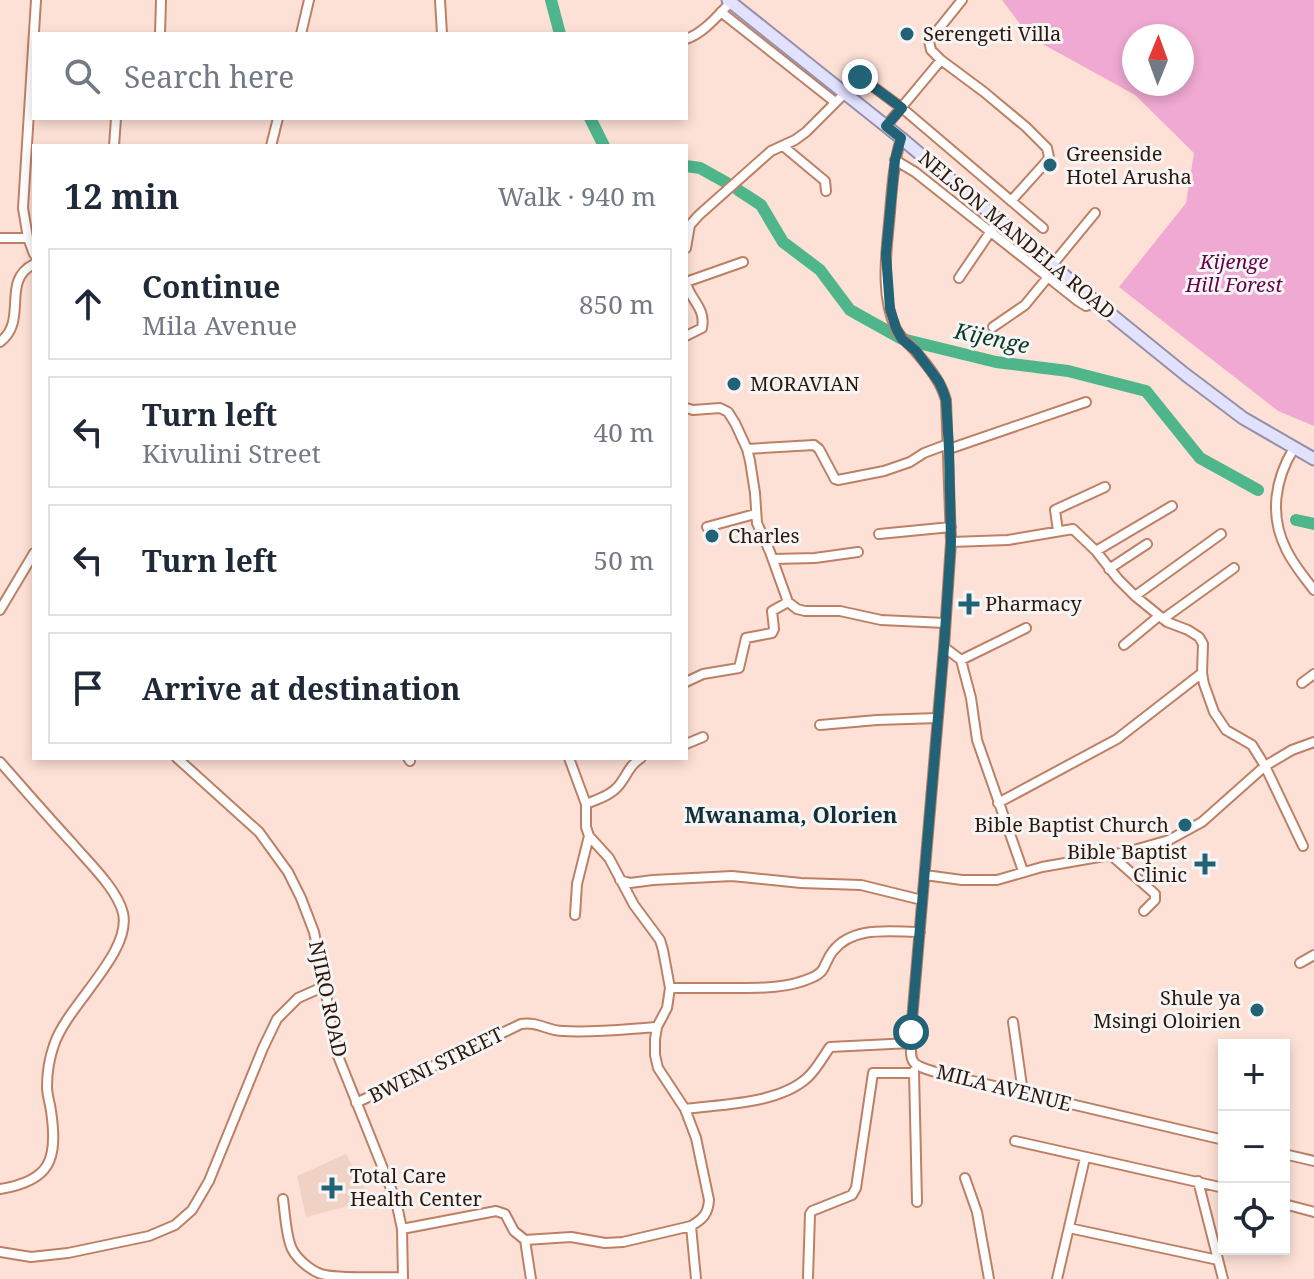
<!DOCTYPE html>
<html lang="en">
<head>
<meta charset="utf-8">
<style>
	:root { --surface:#fff; --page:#f6f6f7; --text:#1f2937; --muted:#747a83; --line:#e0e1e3 }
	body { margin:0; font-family:"Noto Serif",serif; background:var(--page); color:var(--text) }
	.controls { position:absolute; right:24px; bottom:24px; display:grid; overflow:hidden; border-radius:0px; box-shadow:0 4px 12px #0003 }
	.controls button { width:72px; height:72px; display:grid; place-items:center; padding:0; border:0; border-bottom:2px solid var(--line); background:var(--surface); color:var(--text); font:40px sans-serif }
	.compass { position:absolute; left:1122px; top:24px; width:72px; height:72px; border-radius:50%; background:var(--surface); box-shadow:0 4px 12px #0003; rotate:1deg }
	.stop { position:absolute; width:24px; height:24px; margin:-18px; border:6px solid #226277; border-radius:50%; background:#fff }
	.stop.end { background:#226277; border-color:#fff; box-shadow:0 2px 8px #0008 }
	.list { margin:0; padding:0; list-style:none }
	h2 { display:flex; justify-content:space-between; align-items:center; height:104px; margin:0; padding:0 32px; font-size:34px }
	h2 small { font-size:26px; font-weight:400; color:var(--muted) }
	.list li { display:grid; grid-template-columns:52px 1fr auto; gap:24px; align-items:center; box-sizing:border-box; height:112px; margin:0 16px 16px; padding:0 16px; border:2px solid var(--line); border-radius:0px }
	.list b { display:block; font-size:30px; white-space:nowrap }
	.list p { margin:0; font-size:26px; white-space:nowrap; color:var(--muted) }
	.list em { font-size:26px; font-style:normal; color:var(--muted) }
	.icon { flex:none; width:44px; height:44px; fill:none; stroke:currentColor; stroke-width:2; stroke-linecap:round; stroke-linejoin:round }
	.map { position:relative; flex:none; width:1314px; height:1279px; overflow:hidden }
	.search { position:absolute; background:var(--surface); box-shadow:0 4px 12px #0003; left:32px; top:32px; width:656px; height:88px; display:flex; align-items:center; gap:20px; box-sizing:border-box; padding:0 28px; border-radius:0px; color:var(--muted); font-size:30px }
	.panel { position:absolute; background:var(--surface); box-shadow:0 4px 12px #0003; left:32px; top:144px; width:656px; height:616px; border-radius:0px }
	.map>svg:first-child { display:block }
</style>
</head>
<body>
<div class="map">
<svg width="1314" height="1279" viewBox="0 0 1314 1279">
	<rect width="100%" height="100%" fill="#fde1d6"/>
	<path fill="#f0d2c5" d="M346,1154L371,1200L306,1217L297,1176Z"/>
	<path fill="#f0a9d2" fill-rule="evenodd" d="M1002,0H1314V426L1278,411L1119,287L1186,203L1194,153L1135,95L1030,37ZM1134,36H1182V84H1134Z"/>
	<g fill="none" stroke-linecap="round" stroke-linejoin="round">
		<path stroke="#4fb68c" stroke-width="12" d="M551,0L560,34
			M590,118L604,146
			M686,166L700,168L727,183
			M738,190L761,205L783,242L820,270L850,310L902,339L996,362L1068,371L1146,391L1200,458L1258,490
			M1296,520L1314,524"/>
		<g stroke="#be8065" stroke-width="12">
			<path id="minor" d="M440,0L442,34
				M962,0L929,41L931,50L941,60L984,92L1026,127L1047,148L1049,157L1047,161L1011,201
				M721,12L835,102
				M160,34L161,0
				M301,34L309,0
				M686,39C704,33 717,16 731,2
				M860,77L902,108L1043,228
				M886,126L941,60
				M901,138C894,162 892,186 890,212C887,249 879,293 896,329C901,339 910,344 916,352C929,367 941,382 946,400L951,542L944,647L911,1032C911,1064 907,1064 939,1073L1224,1140
				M114,146L116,118
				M271,146L278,118
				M783,146L825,181L826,191
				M895,160L915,172L1078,301L1086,306L1097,303
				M0,238H28
				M686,248L690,225L699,215L771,151L795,140L806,132L845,93
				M34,254L28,238L23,208L36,0
				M1053,264L1095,213
				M959,278L993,228
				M686,282L743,262
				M686,283C691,301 706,308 702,328L686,336
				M993,327L1025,305L1048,277
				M0,342C29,320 0,281 34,264
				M686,408L693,410L720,408L728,412L735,423L747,449L750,461L755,493L757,523L770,552L788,602L797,609L805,611H840L881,620L945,623
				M1294,448C1275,479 1269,515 1286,549C1293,564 1304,577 1314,590
				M747,449L814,445L819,449L835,479L838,480L884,471L910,462L924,453L948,444
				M949,449L1086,402
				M707,527L755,514
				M1058,531L1055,510L1105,487
				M879,534L951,527
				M951,542L1008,540L1073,529L1096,551L1118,579L1135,596L1167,622L1188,630L1199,637L1203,644L1202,673L1204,684L1214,712L1226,730L1252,745L1265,766L1303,846
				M1096,551L1172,506
				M773,559L815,558L858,552
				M1109,569L1147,544
				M1135,596L1221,534
				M0,610L34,553
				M1163,619L1234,568
				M1124,645L1159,616
				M944,647L961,660L971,698L977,740L1023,871
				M961,660L1026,628
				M686,682L703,674L739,668L746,638L772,633L774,629L772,611L788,602
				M1302,683L1314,674
				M820,725L877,720L938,718
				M686,744L703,737
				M177,758L259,832L288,872L301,898L314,932L325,986L331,1027L338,1056L396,1201L402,1229L403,1279
				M408,758L410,761
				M0,762C24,789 48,817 73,844C89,863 117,889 123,913C132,953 67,1005 54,1045C49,1059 47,1073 47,1087C47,1095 50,1103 51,1111C58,1159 51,1181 0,1189
				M998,803L1117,739L1202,673
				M586,804C598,799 612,795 620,784C628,773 630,765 641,758
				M1111,855L1155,894V900L1144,911
				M925,875L962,880H997L1042,867L1127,852L1169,840L1202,822L1265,766L1292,750L1314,742
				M620,880L630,883L653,880L732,876L801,883L861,885L922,900
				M575,915L577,884L589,836
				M1300,963L1314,955
				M670,988C690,988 711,988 732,988C758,988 786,989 811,978C828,971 823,963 833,951C853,925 891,932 920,932
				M1013,1022L1023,1093
				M914,1071L917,1202
				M356,1103L521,1024C538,1021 547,1031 563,1031C594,1033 626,1029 657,1027
				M685,1109C722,1104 778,1104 807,1078C816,1070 823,1057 830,1047L911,1043
				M1015,1141L1224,1188
				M1284,1154L1314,1161
				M965,1178L977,1212L989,1279
				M1198,1181L1223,1279
				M283,1199C285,1213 286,1237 292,1249C297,1259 310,1270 321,1274C338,1279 383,1277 403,1277
				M1284,1204L1314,1212
				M691,1226L696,1279
				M1069,1228L1218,1260
				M402,1229L496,1211L505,1214L514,1231L525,1240L571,1237L605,1243L623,1242L691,1226C703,1219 708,1214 709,1200L696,1138L685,1109L658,1068L655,1055V1039L657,1027L667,1008L670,988L663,950L660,940L634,905L609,858L589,836L586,827V804L569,758
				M525,1240L531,1279
				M0,1252L31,1257L68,1253L149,1236L175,1225L192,1210L209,1181L263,1048L277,1019L298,998L325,986
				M808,1277L810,1214L812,1211L852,1195L856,1188L873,1073H913
				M1057,1279L1085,1158"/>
		</g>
		<g stroke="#968faa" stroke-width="15">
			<path id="major" d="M728,0L901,138L1097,303L1186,375L1243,418L1314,459"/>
		</g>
		<use href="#minor" stroke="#fff" stroke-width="8"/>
		<use href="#major" stroke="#e2e2ff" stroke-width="11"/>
	</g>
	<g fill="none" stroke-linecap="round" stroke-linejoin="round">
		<path stroke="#226277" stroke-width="10" d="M860,77L902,108L886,126L901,138L895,160L886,254L890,309L896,328L902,339L916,351L939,382L943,391L946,400L949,449L951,542L944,647L911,1032"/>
	</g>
	<g fill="#226277" stroke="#f5f5f5" stroke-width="3">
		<circle cx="907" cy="34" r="8"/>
		<circle cx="1050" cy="165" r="8"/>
		<circle cx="734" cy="384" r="8"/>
		<circle cx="712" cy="536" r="8"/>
		<path d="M965 592h8v8h8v8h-8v8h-8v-8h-8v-8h8z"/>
		<circle cx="1185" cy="825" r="8"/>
		<path d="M1201 852h8v8h8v8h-8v8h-8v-8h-8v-8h8z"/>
		<circle cx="1257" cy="1010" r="8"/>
		<path d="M328 1176h8v8h8v8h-8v8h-8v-8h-8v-8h8z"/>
	</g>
	<g text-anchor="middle" stroke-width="6" stroke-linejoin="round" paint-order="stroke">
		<g font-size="20" fill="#2f170c" stroke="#f5f5f5" text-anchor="start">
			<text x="923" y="41">Serengeti Villa</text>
			<text x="1066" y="161">Greenside<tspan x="1066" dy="23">Hotel Arusha</tspan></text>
			<text x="750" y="391">MORAVIAN</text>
			<text x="728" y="543">Charles</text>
			<text x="985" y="611">Pharmacy</text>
			<text x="1169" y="832" text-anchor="end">Bible Baptist Church</text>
			<text x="1187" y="859" text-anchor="end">Bible Baptist<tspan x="1187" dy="23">Clinic</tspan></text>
			<text x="1241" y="1005" text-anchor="end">Shule ya<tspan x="1241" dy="23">Msingi Oloirien</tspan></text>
			<text x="350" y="1183">Total Care<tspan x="350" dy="23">Health Center</tspan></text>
		</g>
		<g font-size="20" fill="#2f170c" stroke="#f5f5f5">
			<text transform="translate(1017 235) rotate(40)" y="7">NELSON MANDELA ROAD</text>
			<text transform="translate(328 999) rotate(78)" y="7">NJIRO ROAD</text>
			<text transform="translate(436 1065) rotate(-26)" y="7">BWENI STREET</text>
			<text transform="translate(1004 1088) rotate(14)" y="7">MILA AVENUE</text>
		</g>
		<g font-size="20" font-style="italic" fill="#650049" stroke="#f5f5f5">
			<text x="1234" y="269">Kijenge<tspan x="1234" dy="23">Hill Forest</tspan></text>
		</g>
		<g font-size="22" font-style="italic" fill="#093827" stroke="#f5f5f5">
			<text transform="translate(992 338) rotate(12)" y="8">Kijenge</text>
		</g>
		<g font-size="22" font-weight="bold" fill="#112e39" stroke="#f5f5f5">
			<text x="791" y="823">Mwanama, Olorien</text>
		</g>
	</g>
</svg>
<div class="controls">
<button>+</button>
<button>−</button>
<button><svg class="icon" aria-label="locate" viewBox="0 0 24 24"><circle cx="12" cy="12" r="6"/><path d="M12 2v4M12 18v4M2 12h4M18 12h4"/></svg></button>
</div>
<svg class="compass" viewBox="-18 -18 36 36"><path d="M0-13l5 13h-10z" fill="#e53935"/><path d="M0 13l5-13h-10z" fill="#747a83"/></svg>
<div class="stop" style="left:911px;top:1032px"></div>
<div class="stop end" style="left:860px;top:77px"></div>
<div class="search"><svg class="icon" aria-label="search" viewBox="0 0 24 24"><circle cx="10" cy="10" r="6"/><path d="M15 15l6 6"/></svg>Search here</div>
<section class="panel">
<h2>12 min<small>Walk · 940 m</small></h2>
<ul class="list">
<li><svg class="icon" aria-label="ahead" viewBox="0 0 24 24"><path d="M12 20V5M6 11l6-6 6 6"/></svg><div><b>Continue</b><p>Mila Avenue</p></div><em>850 m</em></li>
<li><svg class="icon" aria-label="left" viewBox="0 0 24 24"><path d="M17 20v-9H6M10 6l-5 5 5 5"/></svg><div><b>Turn left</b><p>Kivulini Street</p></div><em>40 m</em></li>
<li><svg class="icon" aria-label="left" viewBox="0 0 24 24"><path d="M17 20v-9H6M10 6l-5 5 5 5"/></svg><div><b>Turn left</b></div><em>50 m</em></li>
<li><svg class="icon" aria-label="arrive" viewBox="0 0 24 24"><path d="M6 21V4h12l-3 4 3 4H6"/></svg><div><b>Arrive at destination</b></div></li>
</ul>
</section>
</div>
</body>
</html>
